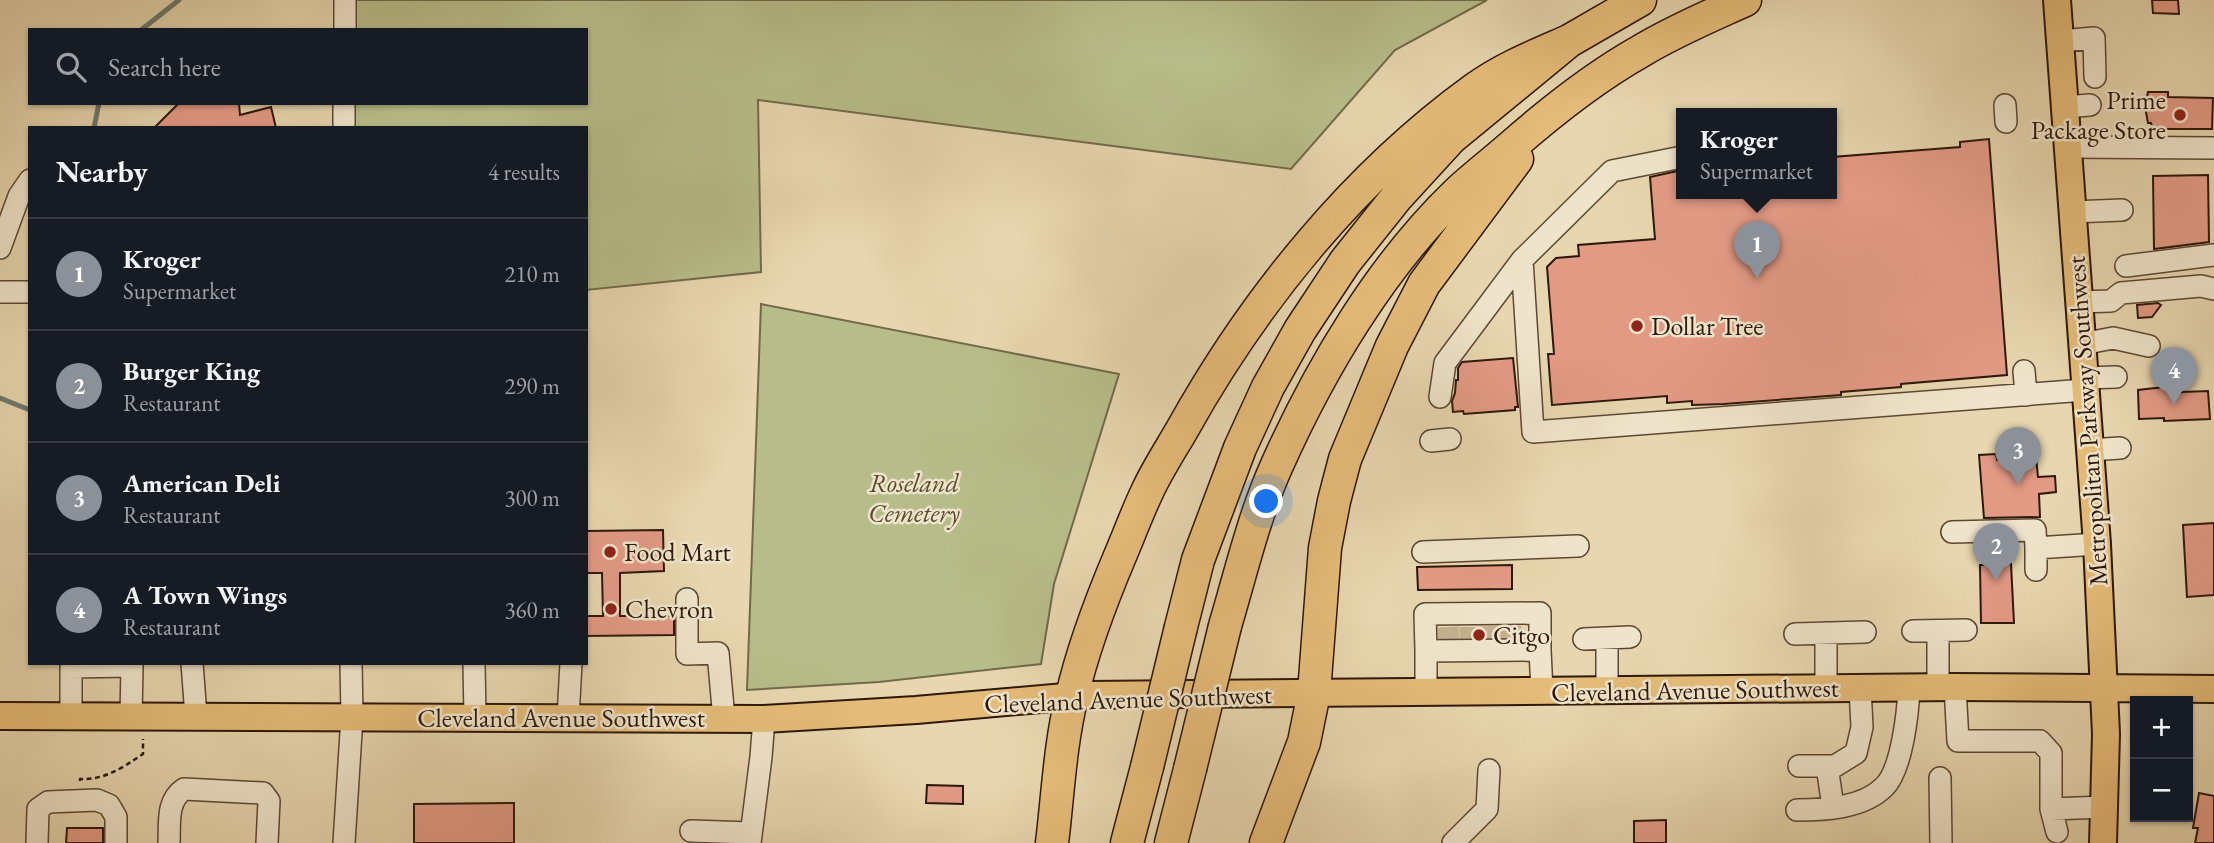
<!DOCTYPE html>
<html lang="en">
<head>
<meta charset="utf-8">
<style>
	:root { --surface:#171b24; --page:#242831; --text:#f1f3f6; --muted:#9ea1a6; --line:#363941; --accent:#8c9099 }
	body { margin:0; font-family:"EB Garamond",serif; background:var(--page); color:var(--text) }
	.controls { position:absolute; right:21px; bottom:21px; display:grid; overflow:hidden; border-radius:0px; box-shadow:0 2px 5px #0004 }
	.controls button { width:63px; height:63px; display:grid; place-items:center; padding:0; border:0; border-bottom:2px solid var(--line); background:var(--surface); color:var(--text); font:35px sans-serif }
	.you { position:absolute; left:1267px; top:502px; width:24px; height:24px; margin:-18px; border:5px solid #fff; border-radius:50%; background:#1a73e8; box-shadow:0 0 0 10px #1a73e833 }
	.badge { display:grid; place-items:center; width:46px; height:46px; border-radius:50%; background:var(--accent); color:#fff; font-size:23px; font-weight:700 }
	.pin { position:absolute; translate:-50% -58px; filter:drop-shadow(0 2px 4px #0008) }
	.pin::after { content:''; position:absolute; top:37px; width:24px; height:21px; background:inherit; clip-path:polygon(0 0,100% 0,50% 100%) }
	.popup { position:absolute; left:1676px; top:108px; width:161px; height:91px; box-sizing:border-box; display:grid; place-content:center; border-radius:0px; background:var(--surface); filter:drop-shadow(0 2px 5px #0005); font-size:23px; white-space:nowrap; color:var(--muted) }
	.popup b { font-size:26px; color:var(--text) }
	.popup::after { content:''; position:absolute; left:50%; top:100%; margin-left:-14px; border:14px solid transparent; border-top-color:var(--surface) }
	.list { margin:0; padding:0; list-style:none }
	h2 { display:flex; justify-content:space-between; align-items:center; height:91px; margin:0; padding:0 28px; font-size:30px }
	h2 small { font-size:23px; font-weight:400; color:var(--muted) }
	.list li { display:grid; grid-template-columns:46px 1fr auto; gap:21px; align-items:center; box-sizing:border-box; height:112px; padding:0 28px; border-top:2px solid var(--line) }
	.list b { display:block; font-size:26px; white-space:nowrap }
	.list p { margin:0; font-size:23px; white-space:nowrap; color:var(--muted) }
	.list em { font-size:23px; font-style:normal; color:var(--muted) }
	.icon { flex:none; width:38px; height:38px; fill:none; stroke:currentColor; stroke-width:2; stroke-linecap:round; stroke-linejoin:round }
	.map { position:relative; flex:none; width:2214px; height:843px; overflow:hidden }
	.search { position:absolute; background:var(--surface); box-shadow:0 2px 5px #0004; left:28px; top:28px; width:560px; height:77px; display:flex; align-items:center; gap:18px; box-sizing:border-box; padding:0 24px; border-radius:0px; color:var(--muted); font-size:26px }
	.panel { position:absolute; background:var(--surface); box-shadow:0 2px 5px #0004; left:28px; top:126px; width:560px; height:539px; border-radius:0px }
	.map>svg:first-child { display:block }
</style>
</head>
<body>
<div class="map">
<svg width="2214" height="843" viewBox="0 0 2214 843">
	<rect width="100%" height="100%" fill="#e7d6af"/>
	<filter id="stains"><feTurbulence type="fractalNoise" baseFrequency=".00286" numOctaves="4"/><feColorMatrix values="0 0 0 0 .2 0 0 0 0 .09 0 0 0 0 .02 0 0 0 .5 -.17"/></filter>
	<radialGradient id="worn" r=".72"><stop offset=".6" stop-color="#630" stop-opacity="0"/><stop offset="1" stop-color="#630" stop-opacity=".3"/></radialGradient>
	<path fill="#b7bd8a" stroke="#726a49" stroke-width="2" d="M337,0H1487L1395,50L1291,169L758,100L761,272L586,290V128H338V103H586V30H337Z
		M761,304L1119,374L1054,584L1041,664L879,682L747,690Z"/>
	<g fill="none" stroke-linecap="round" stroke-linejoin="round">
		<path stroke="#6d796c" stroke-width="5" d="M141,30L179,0
			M94,128L99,103
			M0,398L30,410"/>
	</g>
	<path fill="#e39a85" stroke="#2e1808" stroke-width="2" d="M2152,0H2178L2179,14L2153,13Z
		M2148,92H2168V97L2213,98L2212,129H2153L2151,123H2148L2145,107Z
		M179,103H239L240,115L271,107L276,128H154Z
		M1989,139L2007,375L1901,384V387L1841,392V395L1724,404L1692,405V401L1667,403V396L1552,405L1548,354H1554L1547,267L1556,258L1579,256L1578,245L1655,239L1650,177L1682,170V193H1832V157L1960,147V142Z
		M2208,175L2209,242L2154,249L2153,176Z
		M2158,303L2161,305L2152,317L2138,318L2137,305Z
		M1513,358L1518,407H1515V410L1464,414L1463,411L1453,412L1452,401L1455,393L1456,380H1458V368L1462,362Z
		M2182,385V392L2208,391L2210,419L2164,421V418L2139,419L2138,390Z
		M1996,454L1997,460L2036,457L2038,477L2055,476L2056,492L2039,494L2040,517L1984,518L1979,455Z
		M2214,523V595L2187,597L2183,525Z
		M663,530L664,571L620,573V616H674V635L586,636V616H603L602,573H586V531Z
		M1984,558H1999V564H2011L2014,623H1981L1980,565H1984Z
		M1512,565V589L1418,590L1417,567Z
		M927,785L963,786V804L926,803Z
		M2199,793L2214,796V843H2195L2198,828H2193Z
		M514,803V843H414V804Z
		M1666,820V843H1634V821Z
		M67,828H103V843H66Z"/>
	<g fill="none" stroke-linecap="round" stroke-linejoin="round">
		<path stroke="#c2b08e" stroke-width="21" stroke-dasharray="21 10" stroke-linecap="butt" d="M1489,626L1490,645
			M1511,626V645
			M1448,627L1449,645
			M1470,627V645"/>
		<g stroke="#5c4832" stroke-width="24">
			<path id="minor" d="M345,30V0
				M2060,41L2094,38L2095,77
				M344,103V128
				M2005,105L2006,122
				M2064,107L2090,105
				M2067,147L2214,148
				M1682,157L1612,171L1522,260L1533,432L2085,390
				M2072,212L2122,210
				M0,248L19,196L30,180
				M2126,266L2214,255
				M0,292H30
				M2079,302L2111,301L2121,293L2201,286L2214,289
				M2082,344L2113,338L2149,346
				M2024,371L2026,395
				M2084,378L2116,377
				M1440,397L1445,363L1522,260
				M1431,441L1450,439
				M2090,450L2120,448
				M1952,532L2035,530L2036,548L2097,544
				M1423,552L1578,546
				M2036,570V548
				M687,599V654L718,653L724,719
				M1913,631L1966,630
				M1938,631V687
				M1795,634L1865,632
				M1607,638V690
				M1584,639L1630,637
				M1426,651L1425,614L1540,613V650
				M192,663L196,716
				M474,663L475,717
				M1955,687L1958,741H2040L2051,753V809L2057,832
				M1826,688V633
				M1426,692V651L1540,650L1542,691
				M71,716V667L132,666L131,716
				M568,718L571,663
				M1799,766H1835L1856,753L1862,727L1860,688
				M1827,766L1833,807
				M1940,778L1941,843
				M2051,809L2105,807
				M1797,810C1825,810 1863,808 1884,787C1902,770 1908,712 1909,688
				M691,831L751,833
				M37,843L38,809L48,802L97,800L109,805L116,817V843
				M169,843C170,824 166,801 184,789L263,793L269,801L267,843
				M344,843L352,717L351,663
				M750,843L761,757L764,719
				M1453,843L1487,809L1489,770"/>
		</g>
		<g stroke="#2e1808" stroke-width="30">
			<path id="major" d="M2057,0L2097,544L2106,734L2103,843
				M0,716L764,719L916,710L1087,695L1955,687L2214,689"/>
		</g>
		<g stroke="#2e1808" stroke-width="35">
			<path id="highway" d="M1225,626C1241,572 1254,516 1277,465C1320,369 1381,266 1457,193C1475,176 1495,161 1513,145C1553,110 1595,77 1641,51C1674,31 1710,16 1745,0
				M1181,627L1198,560L1240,448L1268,387L1300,330L1345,262L1396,198L1451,138L1569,41L1640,0
				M1052,843C1058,794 1060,744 1072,696C1083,648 1101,601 1120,556C1129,535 1137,513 1147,492C1157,470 1171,449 1183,428C1255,299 1355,176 1475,89C1504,68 1537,55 1569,41
				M1127,843L1147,767
				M1171,843L1190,769
				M1266,843L1304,742L1314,693L1325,548L1334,501L1345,459L1392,346L1424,284L1517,159"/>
		</g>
		<path stroke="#2e1808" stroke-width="2.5" stroke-dasharray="5 3.5" stroke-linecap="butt" d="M80,781V779C105,780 122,768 143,754V739"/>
		<use href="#minor" stroke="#efe4cb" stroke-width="21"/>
		<use href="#major" stroke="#e4bb78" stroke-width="26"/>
		<use href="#highway" stroke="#e4bb78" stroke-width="32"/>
		<g stroke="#2e1808" stroke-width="35" stroke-linecap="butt">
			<path id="highway-bridge" d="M1147,767L1181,627
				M1190,769L1225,626"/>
		</g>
		<use href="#highway-bridge" stroke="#e4bb78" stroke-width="32"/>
	</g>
	<g fill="#8f2418" stroke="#efe4cb" stroke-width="2.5">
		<circle cx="2180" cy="115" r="7"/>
		<circle cx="1637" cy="326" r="7"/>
		<circle cx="610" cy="552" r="7"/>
		<circle cx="611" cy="609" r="7"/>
		<circle cx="1479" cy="635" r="7"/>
	</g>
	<g text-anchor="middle" stroke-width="5" stroke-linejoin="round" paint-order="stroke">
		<g font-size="26" fill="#2e1808" stroke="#efe4cb" text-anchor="start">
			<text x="2166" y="109" text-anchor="end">Prime<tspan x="2166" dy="30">Package Store</tspan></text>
			<text x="1651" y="335">Dollar Tree</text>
			<text x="624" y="561">Food Mart</text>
			<text x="625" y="618">Chevron</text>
			<text x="1493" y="644">Citgo</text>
		</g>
		<g font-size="26" fill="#2e1808" stroke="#efe4cb">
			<text transform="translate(2087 421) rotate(-94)" y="9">Metropolitan Parkway Southwest</text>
			<text transform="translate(1695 690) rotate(-1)" y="9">Cleveland Avenue Southwest</text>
			<text transform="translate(1128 699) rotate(-2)" y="9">Cleveland Avenue Southwest</text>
			<text x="561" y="727">Cleveland Avenue Southwest</text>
		</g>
		<g font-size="26" font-style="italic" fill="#574a2f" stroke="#efe4cb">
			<text x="914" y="492">Roseland<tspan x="914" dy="30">Cemetery</tspan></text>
		</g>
	</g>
	<rect width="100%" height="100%" filter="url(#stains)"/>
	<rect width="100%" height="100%" fill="url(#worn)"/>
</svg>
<div class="controls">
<button>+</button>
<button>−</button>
</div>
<div class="you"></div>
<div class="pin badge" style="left:1757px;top:279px">1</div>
<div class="popup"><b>Kroger</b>Supermarket</div>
<div class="pin badge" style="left:1996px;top:581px">2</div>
<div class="pin badge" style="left:2018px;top:485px">3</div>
<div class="pin badge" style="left:2174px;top:405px">4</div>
<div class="search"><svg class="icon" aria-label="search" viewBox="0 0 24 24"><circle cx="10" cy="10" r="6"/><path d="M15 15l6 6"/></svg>Search here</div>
<section class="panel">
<h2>Nearby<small>4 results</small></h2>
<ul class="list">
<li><span class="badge">1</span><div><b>Kroger</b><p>Supermarket</p></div><em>210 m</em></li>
<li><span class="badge">2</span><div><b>Burger King</b><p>Restaurant</p></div><em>290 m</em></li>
<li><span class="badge">3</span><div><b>American Deli</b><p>Restaurant</p></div><em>300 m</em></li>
<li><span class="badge">4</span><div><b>A Town Wings</b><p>Restaurant</p></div><em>360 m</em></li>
</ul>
</section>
</div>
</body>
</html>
